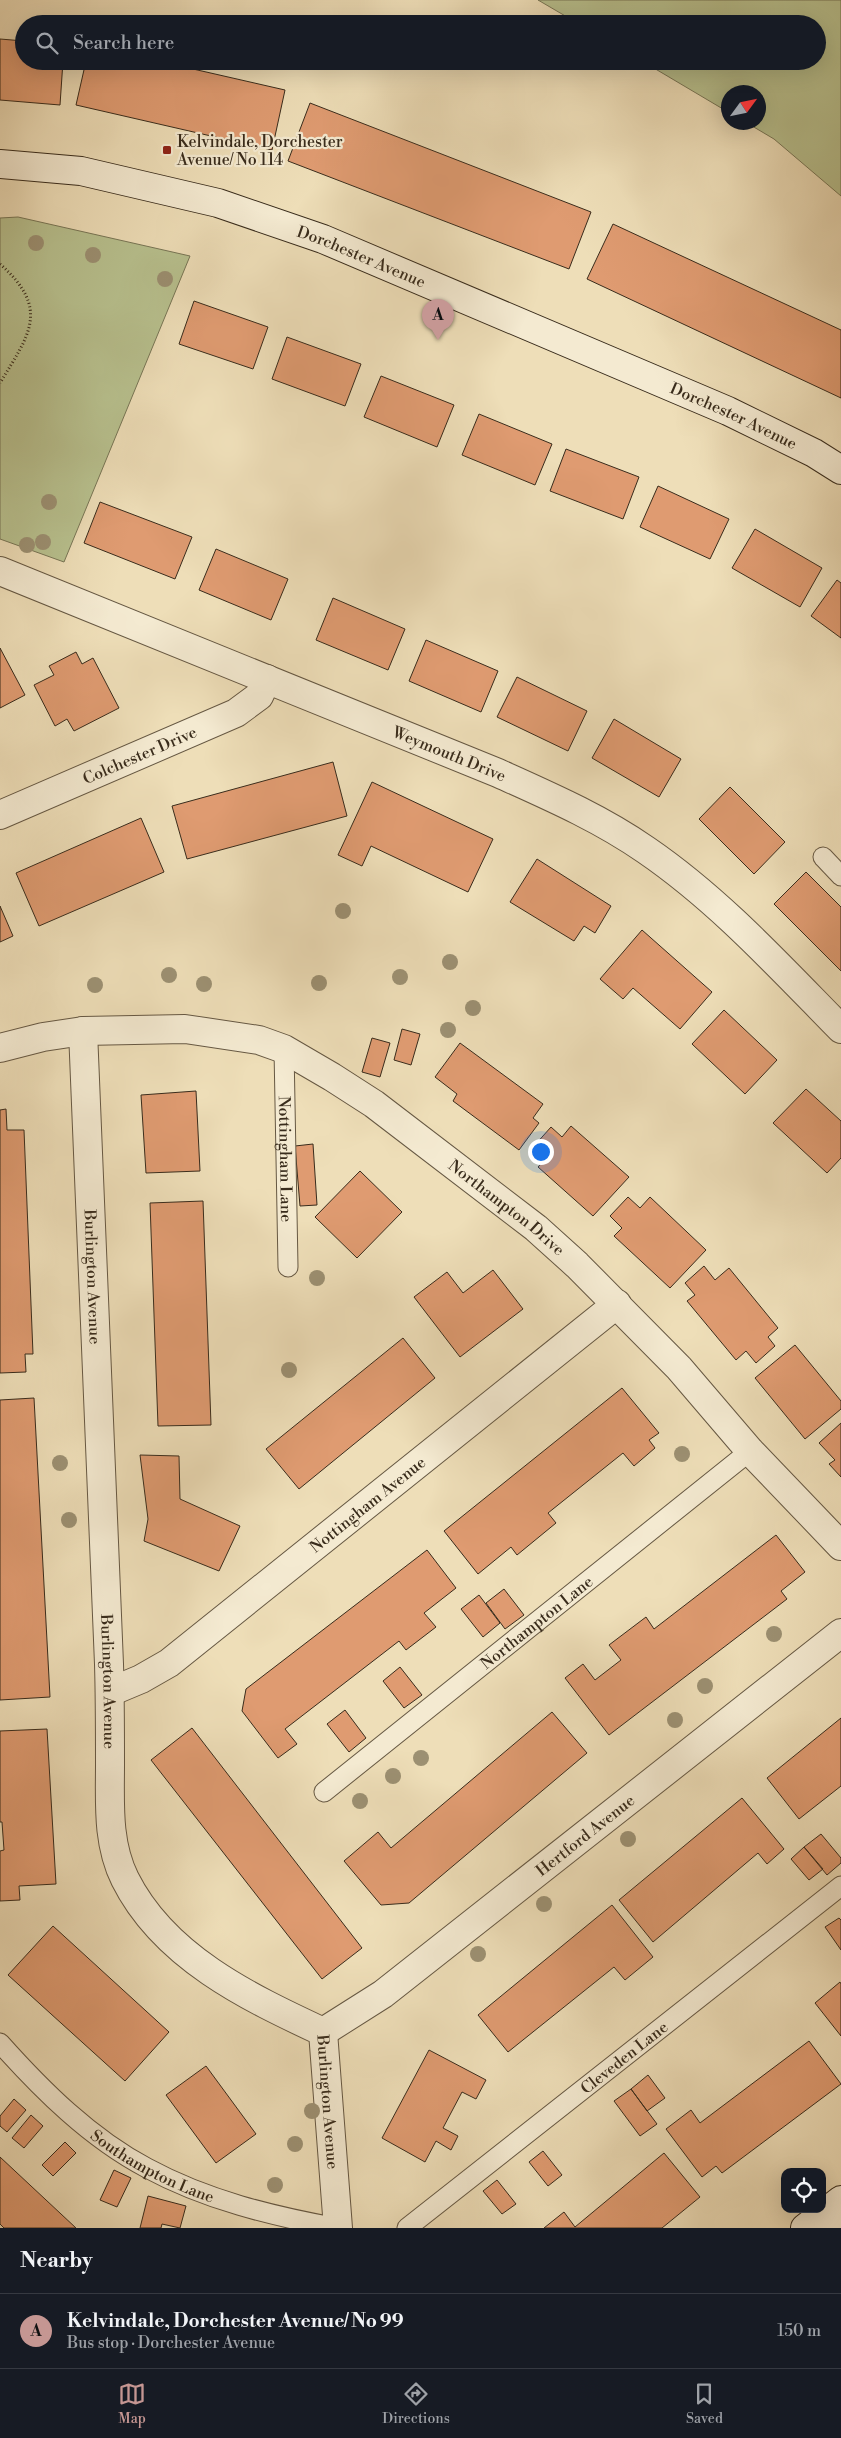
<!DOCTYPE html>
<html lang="en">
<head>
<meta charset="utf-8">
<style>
	:root { --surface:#171b24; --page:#20242c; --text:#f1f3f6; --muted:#9ea1a6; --line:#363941; --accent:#c59692 }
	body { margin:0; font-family:"Libre Bodoni",serif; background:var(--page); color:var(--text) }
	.controls { position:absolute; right:15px; bottom:15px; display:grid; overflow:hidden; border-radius:10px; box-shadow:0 5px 20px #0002 }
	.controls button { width:45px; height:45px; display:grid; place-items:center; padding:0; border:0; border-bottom:1px solid var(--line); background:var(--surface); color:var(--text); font:25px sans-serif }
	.compass { position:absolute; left:721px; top:85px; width:45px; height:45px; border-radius:50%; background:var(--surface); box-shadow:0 5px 20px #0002; rotate:57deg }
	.you { position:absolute; left:540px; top:1151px; width:18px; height:18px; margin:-12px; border:4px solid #fff; border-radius:50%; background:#1a73e8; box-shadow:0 0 0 8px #1a73e833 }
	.badge { display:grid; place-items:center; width:32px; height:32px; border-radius:50%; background:var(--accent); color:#111; font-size:16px; font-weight:700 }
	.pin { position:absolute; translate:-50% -41px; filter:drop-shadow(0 1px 2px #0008) }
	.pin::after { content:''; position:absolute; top:26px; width:18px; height:15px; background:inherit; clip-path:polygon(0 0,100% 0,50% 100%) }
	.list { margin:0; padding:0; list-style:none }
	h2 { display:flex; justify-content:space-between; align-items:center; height:65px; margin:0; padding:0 20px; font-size:21px }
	h2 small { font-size:16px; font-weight:400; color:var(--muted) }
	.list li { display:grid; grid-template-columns:32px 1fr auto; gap:15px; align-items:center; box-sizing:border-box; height:75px; padding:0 20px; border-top:1px solid var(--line) }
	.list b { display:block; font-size:19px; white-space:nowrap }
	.list p { margin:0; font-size:16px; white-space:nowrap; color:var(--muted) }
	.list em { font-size:16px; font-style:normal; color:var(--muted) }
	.icon { flex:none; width:28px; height:28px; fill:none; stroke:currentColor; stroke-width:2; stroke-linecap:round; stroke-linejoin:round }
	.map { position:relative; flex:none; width:841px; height:2228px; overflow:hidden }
	.search { position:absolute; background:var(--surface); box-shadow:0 5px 20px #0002; left:15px; right:15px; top:15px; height:55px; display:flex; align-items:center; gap:12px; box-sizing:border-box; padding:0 18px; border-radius:28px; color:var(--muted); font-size:19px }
	.sheet { height:140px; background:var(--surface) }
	nav { display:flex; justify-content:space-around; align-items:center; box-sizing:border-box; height:70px; border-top:1px solid var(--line); background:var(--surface); font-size:14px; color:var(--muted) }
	nav a { display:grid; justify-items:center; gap:2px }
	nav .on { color:var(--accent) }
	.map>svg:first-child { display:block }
</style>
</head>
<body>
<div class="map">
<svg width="841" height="2228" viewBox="0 0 841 2228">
	<rect width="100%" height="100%" fill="#eedeb8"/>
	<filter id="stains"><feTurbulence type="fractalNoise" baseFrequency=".004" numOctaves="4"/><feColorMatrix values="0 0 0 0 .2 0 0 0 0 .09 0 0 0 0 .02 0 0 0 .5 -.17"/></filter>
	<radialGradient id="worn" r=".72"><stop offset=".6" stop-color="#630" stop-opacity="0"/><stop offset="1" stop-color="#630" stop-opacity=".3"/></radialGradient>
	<path fill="#b8c18f" stroke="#787656" d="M538,0H841V196L774,139L747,123L758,122V92H728V112L642,61H817V24H579Z
		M18,217L190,256L64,562L0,539V218Z"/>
	<path fill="#df9b71" stroke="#392c1c" d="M0,39L24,41V61H63L60,105L0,100Z
		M86,61H158L285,90L272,150L76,105Z
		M310,103L591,212L569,269L288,161Z
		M613,224L841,330V398L587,279Z
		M194,301L268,327L253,369L179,344Z
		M287,337L361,364L345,406L272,379Z
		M381,376L454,405L437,447L364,417Z
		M479,414L552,444L535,485L462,455Z
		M566,449L639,477L623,519L550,491Z
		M658,486L729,519L710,559L640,527Z
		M100,502L192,537L175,579L84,543Z
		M755,529L822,568L800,607L732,568Z
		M216,549L288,579L271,620L199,590Z
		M837,580L841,583V638L811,616Z
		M333,598L405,629L388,670L316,640Z
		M426,640L498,671L481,712L409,681Z
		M0,648L25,695L0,708Z
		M76,652L82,664L93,658L119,708L74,731L67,719L55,726L34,685L54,675L49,666Z
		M517,677L587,711L568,751L497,717Z
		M614,719L681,759L659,797L592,758Z
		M333,762L347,816L187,859L172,806Z
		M372,782L493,839L468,892L371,846L362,866L338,855Z
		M730,787L785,842L754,874L699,819Z
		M141,818L164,872L39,926L16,873Z
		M537,859L611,906L595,933L584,926L574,941L510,902Z
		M806,872L841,907V971L774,904Z
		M0,906L13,936L0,942Z
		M642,930L712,992L680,1029L633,988L623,999L600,979Z
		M724,1010L777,1060L745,1094L692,1044Z
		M402,1029L420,1034L411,1065L394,1060Z
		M372,1038L390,1043L380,1077L362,1072Z
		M460,1043L543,1104L533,1118L539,1123L519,1150L453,1101L457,1094L435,1077Z
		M806,1089L841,1121V1158L827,1173L773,1123Z
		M196,1091L200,1171L146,1173L141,1095Z
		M6,1109L7,1130H24L33,1354H25L26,1372L0,1373V1110Z
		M571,1126L629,1177L593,1216L538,1167L547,1157L534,1146L551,1127L562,1137Z
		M313,1144L317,1205L300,1206L295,1146Z
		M360,1171L402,1212L357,1258L315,1217Z
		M628,1197L640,1208L650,1197L706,1250L670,1288L614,1236L622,1228L610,1216Z
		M203,1201L211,1425L158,1426L150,1203Z
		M704,1266L715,1280L729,1268L778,1328L768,1337L775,1346L756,1363L746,1351L736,1360L687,1301L695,1295L685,1283Z
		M493,1270L523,1309L460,1357L414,1297L447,1272L463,1293Z
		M403,1338L435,1378L299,1489L266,1449Z
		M795,1345L841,1401V1409L805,1439L755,1378Z
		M622,1388L659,1433L649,1440L655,1448L634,1466L623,1453L548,1513L556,1523L517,1555L511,1547L478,1574L444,1531Z
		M34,1398L50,1697L0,1700V1400Z
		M841,1423V1477L829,1464L835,1460L819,1443Z
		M140,1455L179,1456L180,1499L240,1526L219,1571L144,1541L148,1519Z
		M776,1535L805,1572L781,1591L787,1599L609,1735L565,1678L583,1664L595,1680L621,1660L609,1645L646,1617L654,1629Z
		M427,1550L456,1588L424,1613L436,1627L406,1650L399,1641L285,1729L297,1744L278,1758L242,1711L246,1689Z
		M504,1589L524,1615L505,1629L486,1603Z
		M479,1595L500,1623L483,1637L461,1609Z
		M400,1667L422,1695L404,1708L383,1681Z
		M345,1710L366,1738L349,1752L327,1724Z
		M552,1712L587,1753L409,1903L381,1905L344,1861L378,1832L391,1848Z
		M841,1718V1786L799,1819L767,1778Z
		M192,1728L362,1948L322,1979L151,1760Z
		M47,1729L56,1884L19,1886L20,1900L0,1901V1851L4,1850L2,1822H0V1731Z
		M742,1798L784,1849L767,1864L758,1853L653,1942L619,1900Z
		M821,1834L841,1858V1863L827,1875L804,1847Z
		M804,1847L823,1869L809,1880L791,1859Z
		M612,1905L653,1957L625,1980L614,1967L508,2052L478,2015Z
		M839,1918L841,1920V1950L825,1927Z
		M53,1926L169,2032L125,2081L8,1975Z
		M840,1982L841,1984V2036L815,2003Z
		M809,2041L841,2084L722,2173L716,2166L702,2177L666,2129L691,2110L700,2123Z
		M429,2050L486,2080L476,2099L462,2092L443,2128L458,2136L451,2150L436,2141L425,2162L382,2138Z
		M206,2066L256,2134L216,2163L166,2095Z
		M648,2075L665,2098L647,2111L631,2089Z
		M631,2089L657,2124L640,2136L614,2101Z
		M14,2099L26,2110L7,2132L0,2126V2116Z
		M31,2115L43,2126L24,2148L12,2138Z
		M65,2142L76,2153L53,2176L42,2165Z
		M543,2151L562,2175L548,2186L529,2162Z
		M664,2153L700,2197L662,2228H544L564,2212L575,2227Z
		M0,2157L76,2228H4L0,2224Z
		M114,2170L131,2178L117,2207L100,2200Z
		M497,2180L516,2204L502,2214L483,2191Z
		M148,2196L186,2206L180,2228L162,2224L161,2228H140Z"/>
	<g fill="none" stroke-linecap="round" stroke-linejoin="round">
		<g stroke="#665843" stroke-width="21">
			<g id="lane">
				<path d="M823,857L841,876"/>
				<path id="s1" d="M284,1049L288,1267"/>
				<path id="s2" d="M324,1792L750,1451"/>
				<path id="s3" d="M0,2043C42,2090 90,2138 147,2168C206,2200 272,2216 338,2228"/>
				<path id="s4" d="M407,2228L841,1886"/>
			</g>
		</g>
		<g stroke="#665843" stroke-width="30">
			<g id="street">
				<path id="s5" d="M0,571L498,773C549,796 600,818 646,850C719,900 779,966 841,1029"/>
				<path id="s6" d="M0,815L236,713L259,696L267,679"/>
				<path id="s7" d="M83,1031C92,1242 100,1453 109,1664C110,1698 110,1731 110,1764C110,1803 107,1843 125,1879C164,1957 248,1997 323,2032L338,2228"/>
				<path id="s8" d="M0,1048L43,1037L83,1031L185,1029L259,1040L284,1049L332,1077L374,1104L536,1228L577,1265L679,1368L750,1451L841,1546"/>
				<path id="s9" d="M110,1692L141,1679L169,1663L617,1304"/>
				<path id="s10" d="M323,2032L383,1994L841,1633"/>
				<path d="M824,2213L837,2228"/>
			</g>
		</g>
		<g stroke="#392c1c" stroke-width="30">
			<g id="secondary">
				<path id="s11" d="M0,164L81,171L218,203L323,239L728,411L814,453L841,470"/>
				<path d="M805,2228L841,2200"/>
			</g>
		</g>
		<path stroke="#392c1c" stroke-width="3" stroke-dasharray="1 2.5" stroke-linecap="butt" d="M0,264C51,309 29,335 0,383"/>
		<use href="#lane" stroke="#f4ead1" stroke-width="19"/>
		<use href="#street" stroke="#f4ead1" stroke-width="28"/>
		<use href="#secondary" stroke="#f4ead1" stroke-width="28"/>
	</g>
	<g fill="#9c9072">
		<circle cx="36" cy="243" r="8"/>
		<circle cx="93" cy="255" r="8"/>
		<circle cx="165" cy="279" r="8"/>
		<circle cx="49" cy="502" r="8"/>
		<circle cx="43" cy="542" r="8"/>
		<circle cx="27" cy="545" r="8"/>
		<circle cx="343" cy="911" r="8"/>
		<circle cx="450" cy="962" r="8"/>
		<circle cx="169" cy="975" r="8"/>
		<circle cx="400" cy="977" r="8"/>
		<circle cx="319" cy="983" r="8"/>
		<circle cx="204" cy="984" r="8"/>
		<circle cx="95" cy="985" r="8"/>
		<circle cx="473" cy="1008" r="8"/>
		<circle cx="448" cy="1030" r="8"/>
		<circle cx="317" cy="1278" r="8"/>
		<circle cx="289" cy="1370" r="8"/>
		<circle cx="682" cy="1454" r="8"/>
		<circle cx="60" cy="1463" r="8"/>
		<circle cx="69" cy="1520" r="8"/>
		<circle cx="774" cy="1634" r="8"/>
		<circle cx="705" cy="1686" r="8"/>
		<circle cx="675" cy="1720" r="8"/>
		<circle cx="421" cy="1758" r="8"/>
		<circle cx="393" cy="1776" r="8"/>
		<circle cx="360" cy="1801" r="8"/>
		<circle cx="628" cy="1839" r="8"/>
		<circle cx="544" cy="1904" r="8"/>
		<circle cx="478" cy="1954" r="8"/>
		<circle cx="312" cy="2111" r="8"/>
		<circle cx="295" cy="2144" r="8"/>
		<circle cx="275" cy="2185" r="8"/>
	</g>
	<rect fill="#8f2418" stroke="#f4ead1" stroke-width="2" x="162" y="145" width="10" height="10" rx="2.5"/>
	<g text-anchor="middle" stroke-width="4.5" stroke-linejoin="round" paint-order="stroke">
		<g font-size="16" fill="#392c1c" stroke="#f4ead1" text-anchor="start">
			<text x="177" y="147">Kelvindale, Dorchester<tspan x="177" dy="18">Avenue/ No 114</tspan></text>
		</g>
		<g font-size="16" fill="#392c1c" stroke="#f4ead1">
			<text dy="6" stroke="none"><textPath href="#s11" startOffset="375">Dorchester Avenue</textPath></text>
			<text dy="6" stroke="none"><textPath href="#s11" startOffset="780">Dorchester Avenue</textPath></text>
			<text dy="6" stroke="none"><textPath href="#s5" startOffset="485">Weymouth Drive</textPath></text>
			<text dy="6" stroke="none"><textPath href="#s6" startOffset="152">Colchester Drive</textPath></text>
			<text dy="6" stroke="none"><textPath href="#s1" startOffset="110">Nottingham Lane</textPath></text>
			<text dy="6" stroke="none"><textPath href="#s8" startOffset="562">Northampton Drive</textPath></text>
			<text dy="6" stroke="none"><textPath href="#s7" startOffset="246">Burlington Avenue</textPath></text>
			<text dy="6" stroke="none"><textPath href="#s9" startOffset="320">Nottingham Avenue</textPath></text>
			<text dy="6" stroke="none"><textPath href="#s2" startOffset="272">Northampton Lane</textPath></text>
			<text dy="6" stroke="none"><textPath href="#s7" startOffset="651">Burlington Avenue</textPath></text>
			<text dy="6" stroke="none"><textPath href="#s10" startOffset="328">Hertford Avenue</textPath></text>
			<text dy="6" stroke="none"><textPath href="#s4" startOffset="276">Cleveden Lane</textPath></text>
			<text dy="6" stroke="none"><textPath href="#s7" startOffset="1176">Burlington Avenue</textPath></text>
			<text dy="6" stroke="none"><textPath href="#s3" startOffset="198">Southampton Lane</textPath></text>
		</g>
	</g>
	<rect width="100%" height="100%" filter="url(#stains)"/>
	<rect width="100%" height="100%" fill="url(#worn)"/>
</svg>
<div class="controls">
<button><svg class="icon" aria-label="locate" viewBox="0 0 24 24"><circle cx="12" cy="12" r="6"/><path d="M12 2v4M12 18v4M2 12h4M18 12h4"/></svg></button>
</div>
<svg class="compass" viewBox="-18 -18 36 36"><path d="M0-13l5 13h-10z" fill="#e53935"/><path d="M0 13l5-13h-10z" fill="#9ea1a6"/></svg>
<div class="you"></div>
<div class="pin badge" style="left:438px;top:340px">A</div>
<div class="search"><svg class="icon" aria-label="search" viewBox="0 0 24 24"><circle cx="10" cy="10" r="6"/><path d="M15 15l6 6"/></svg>Search here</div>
</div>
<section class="sheet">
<h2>Nearby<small></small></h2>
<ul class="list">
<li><span class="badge">A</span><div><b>Kelvindale, Dorchester Avenue/ No 99</b><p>Bus stop · Dorchester Avenue</p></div><em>150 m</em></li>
</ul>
</section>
<nav>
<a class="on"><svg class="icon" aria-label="map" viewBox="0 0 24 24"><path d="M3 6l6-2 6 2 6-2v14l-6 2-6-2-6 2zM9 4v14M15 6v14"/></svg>Map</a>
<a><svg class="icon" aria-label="directions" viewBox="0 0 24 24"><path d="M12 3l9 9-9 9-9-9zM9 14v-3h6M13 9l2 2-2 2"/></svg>Directions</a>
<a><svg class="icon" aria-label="saved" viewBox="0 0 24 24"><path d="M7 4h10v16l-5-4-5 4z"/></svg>Saved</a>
</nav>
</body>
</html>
